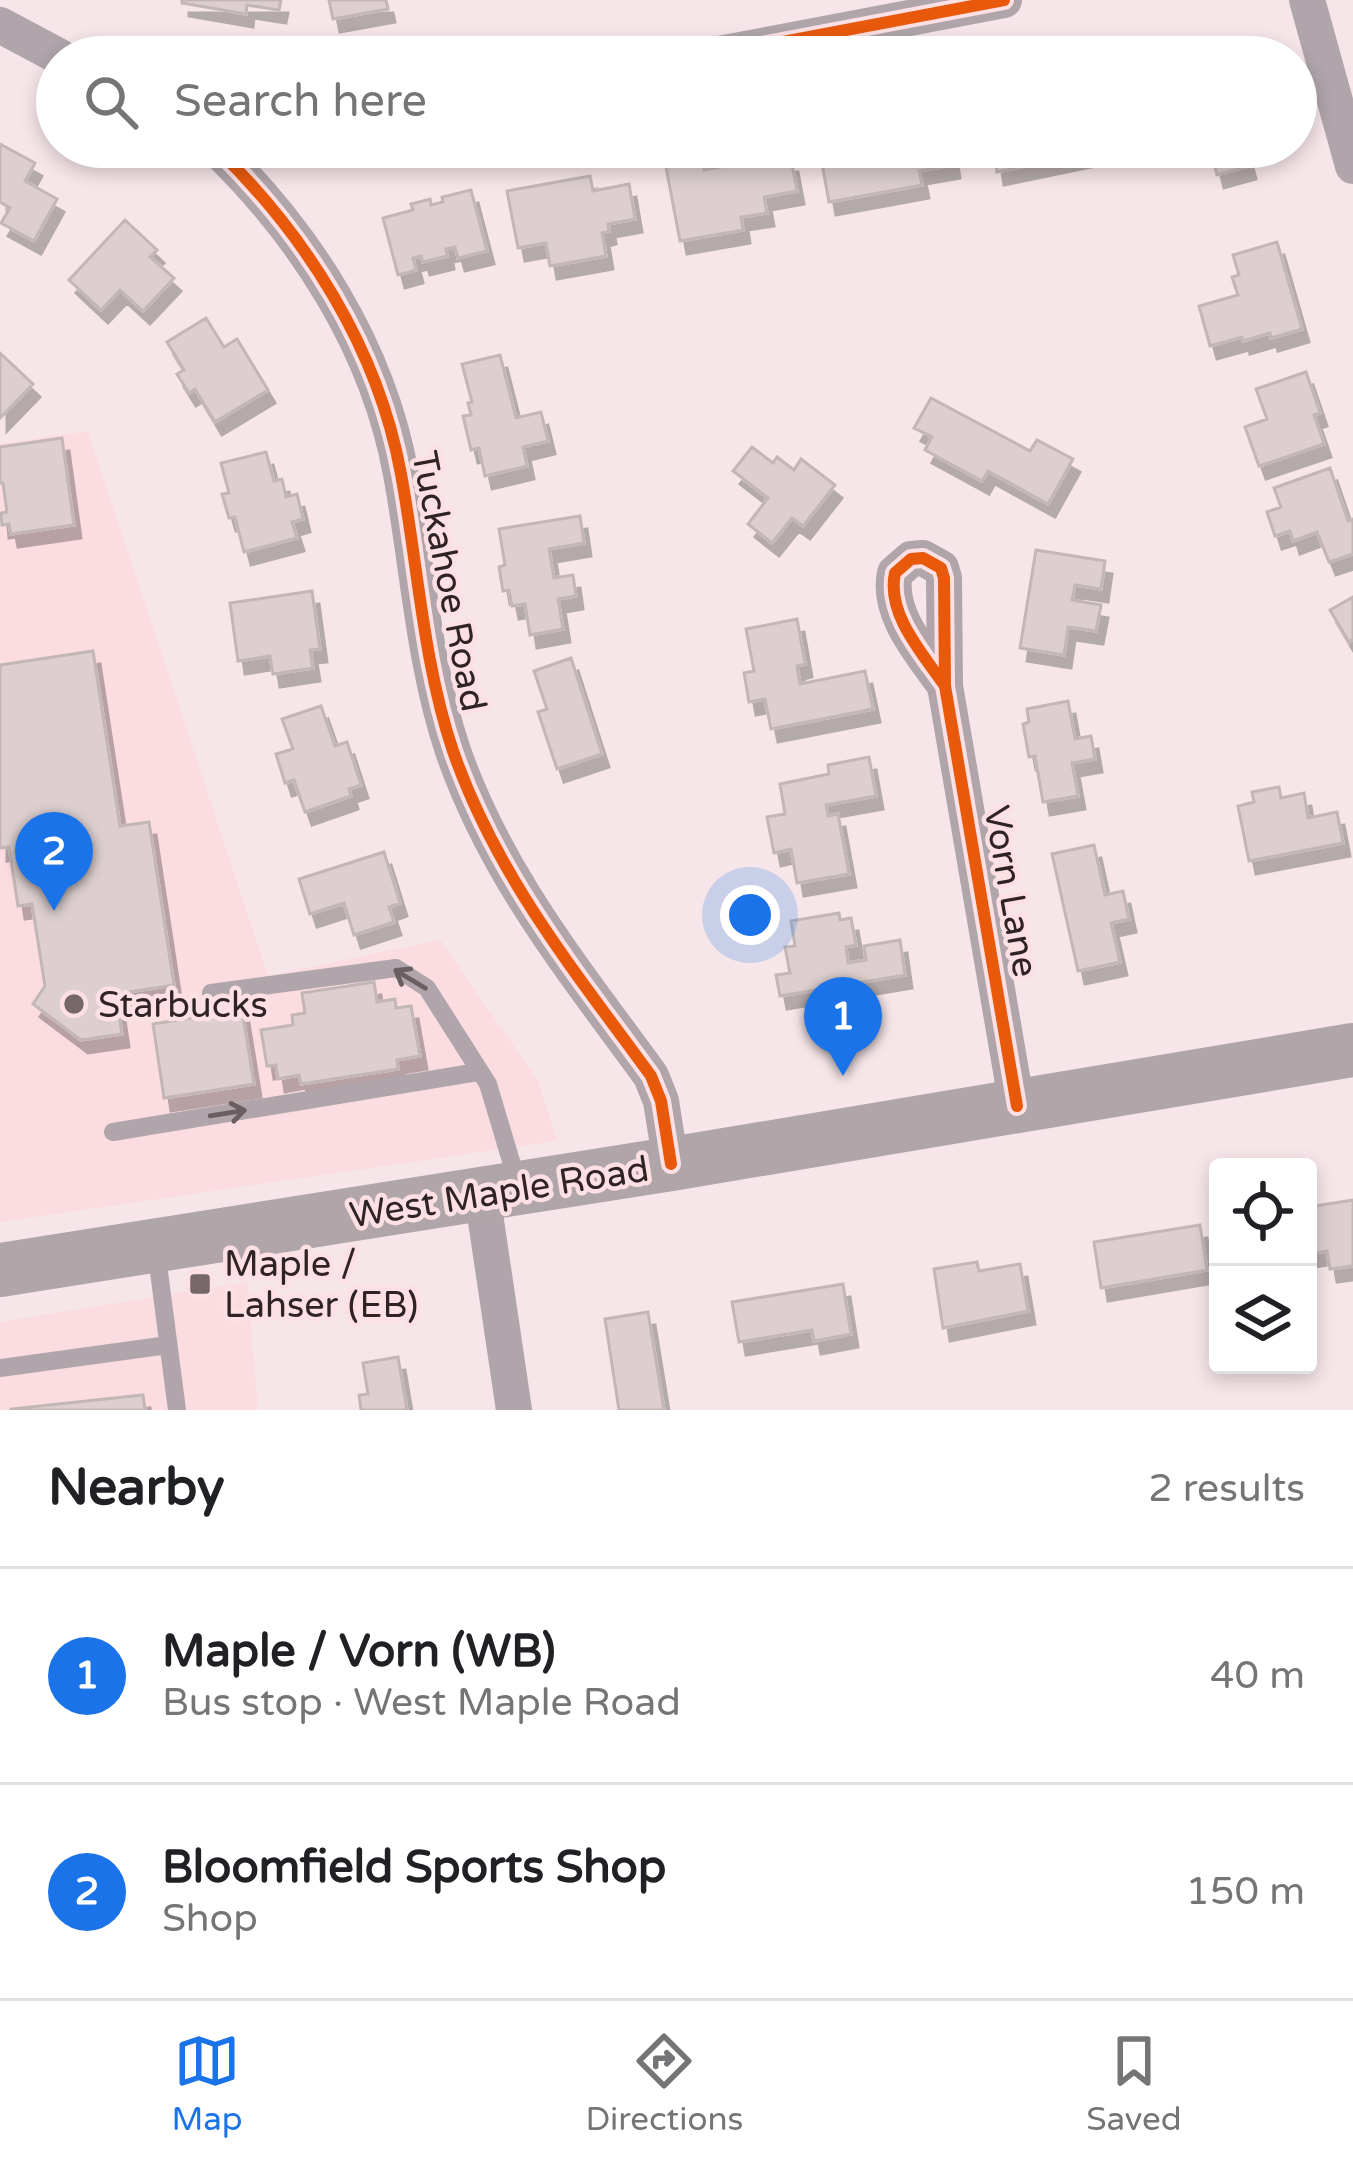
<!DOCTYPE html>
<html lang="en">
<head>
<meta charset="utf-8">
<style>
	:root { --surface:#fff; --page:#f6f6f6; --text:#202124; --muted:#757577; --line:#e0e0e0; --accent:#1a73e8 }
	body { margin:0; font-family:"Varela Round",sans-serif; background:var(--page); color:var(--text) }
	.controls { position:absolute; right:36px; bottom:36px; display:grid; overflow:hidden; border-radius:12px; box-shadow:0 6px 18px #0003 }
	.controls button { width:108px; height:108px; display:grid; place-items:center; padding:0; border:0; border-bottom:3px solid var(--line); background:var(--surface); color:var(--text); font:60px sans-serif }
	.you { position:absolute; left:750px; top:915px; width:42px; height:42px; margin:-30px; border:9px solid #fff; border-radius:50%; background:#1a73e8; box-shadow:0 0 0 18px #1a73e833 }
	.badge { display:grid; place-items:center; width:78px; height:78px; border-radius:50%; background:var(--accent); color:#fff; font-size:39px; font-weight:700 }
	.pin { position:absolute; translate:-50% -99px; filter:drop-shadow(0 3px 6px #0008) }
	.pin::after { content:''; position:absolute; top:63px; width:42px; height:36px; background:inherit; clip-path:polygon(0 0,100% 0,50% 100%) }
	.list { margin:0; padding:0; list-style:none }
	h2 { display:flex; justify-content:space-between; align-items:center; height:156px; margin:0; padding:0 48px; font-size:51px }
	h2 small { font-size:39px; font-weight:400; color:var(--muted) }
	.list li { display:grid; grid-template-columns:78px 1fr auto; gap:36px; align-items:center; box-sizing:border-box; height:216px; padding:0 48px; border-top:3px solid var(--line) }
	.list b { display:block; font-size:45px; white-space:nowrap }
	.list p { margin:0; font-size:39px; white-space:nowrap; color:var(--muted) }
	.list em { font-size:39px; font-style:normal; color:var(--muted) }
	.icon { flex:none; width:66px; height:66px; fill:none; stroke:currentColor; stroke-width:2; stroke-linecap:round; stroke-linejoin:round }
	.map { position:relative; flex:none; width:1353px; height:1410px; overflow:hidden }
	.search { position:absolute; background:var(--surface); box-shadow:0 6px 18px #0003; left:36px; right:36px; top:36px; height:132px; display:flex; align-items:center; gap:30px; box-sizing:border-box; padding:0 42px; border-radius:66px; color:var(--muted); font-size:45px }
	.sheet { height:588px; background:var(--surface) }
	nav { display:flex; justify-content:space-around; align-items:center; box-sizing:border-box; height:168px; border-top:3px solid var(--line); background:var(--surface); font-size:33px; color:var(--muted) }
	nav a { display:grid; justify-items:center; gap:6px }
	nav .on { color:var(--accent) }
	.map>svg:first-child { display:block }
</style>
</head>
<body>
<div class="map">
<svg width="1353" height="1410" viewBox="0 0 1353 1410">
	<defs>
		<filter id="shadow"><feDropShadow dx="7" dy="13" stdDeviation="0" flood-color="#0004"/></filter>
	</defs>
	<rect width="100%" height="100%" fill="#f6e6e9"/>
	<path fill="#fbdce1" d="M88,431L268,976L440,940L538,1081L557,1141L0,1222V444Z
		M247,1282L258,1410H0V1322Z"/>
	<path fill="#ddcfcf" stroke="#c3b7b6" stroke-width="3" filter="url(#shadow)" d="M182,0H281L279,10L247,5L246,14L182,3Z
		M329,0H386L388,9L333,19Z
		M0,144L35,163L25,181L57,199L34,241L1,223L10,208L0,202Z
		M819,147H950L953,165L919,171L922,185L829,202Z
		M993,147H1097L1098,151L997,172Z
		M1210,147H1244L1249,166L1217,175Z
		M791,159L797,191L764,197L767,213L741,217L743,230L680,241L666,167L702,160L704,170L758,160V164Z
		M590,176L593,191L629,184L635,219L608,224L609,231L602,233L606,256L550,266L546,243L518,248L507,191Z
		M471,190L487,251L458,258L455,247L446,249L447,256L423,262L421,256L413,258L416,270L398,275L383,218L413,210L411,204L430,199L431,205L443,202L442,197Z
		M125,220L157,250L150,257L174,278L143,311L120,290L101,310L69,280Z
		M1277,242L1302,329L1271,338L1270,333L1243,341L1242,337L1210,346L1199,306L1238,295L1232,277L1239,275L1233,255Z
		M206,318L224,347L237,339L268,390L215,422L195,389L189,393L177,374L184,370L167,342Z
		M0,353L33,384L0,418Z
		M500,355L516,418L541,412L548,441L523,447L527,466L485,476L479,448L471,450L463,416L471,415L468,403L472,402L462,364Z
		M1306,372L1320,413L1314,415L1324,444L1259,466L1245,427L1267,419L1256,389Z
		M931,398L1030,451L1037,440L1073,459L1048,504L988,471L982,481L925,450L932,437L914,428Z
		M62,438L74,525L11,534L9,524L2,525L1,513L7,512L3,483H0V447Z
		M752,447L773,463L777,457L794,470L801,459L835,485L803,526L792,518L772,543L748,524L768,498L733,471Z
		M266,452L274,481L282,479L286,497L297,494L303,519L292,522L297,538L244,552L235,517L229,518L222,494L229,493L221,463Z
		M1330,468L1348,521L1353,519V554L1329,562L1317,532L1293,541L1290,531L1275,536L1267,512L1281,507L1274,488Z
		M580,516L584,543L549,549L554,578L573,575L576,596L558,599L563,629L530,635L525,604L512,606L509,590L503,591L499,567L505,565L499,529Z
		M1036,550L1105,561L1101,589L1075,585L1072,600L1101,605L1096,631L1068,627L1064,655L1020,648Z
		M312,591L320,649L310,650L313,668L273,674L270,656L238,661L230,603Z
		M1353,597V639L1349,642L1330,610Z
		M797,619L805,664L797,666L800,684L865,671L873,709L771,729L765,699L749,702L744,673L754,671L746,629Z
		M93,651L120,826L149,822L174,985L116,994L122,1034L81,1040L33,1004L45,986L32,904L18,906L9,847L0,848V665Z
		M571,658L602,754L557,769L538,712L547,709L534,671Z
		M1068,701L1075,739L1091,736L1095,759L1072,763L1078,796L1043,802L1035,756L1029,757L1023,724L1029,722L1027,709Z
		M321,706L335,746L347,742L361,785L349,789L351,796L305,812L294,780L285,783L276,754L293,749L282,719Z
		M869,757L876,796L826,805L828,816L838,814L849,874L797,883L791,849L774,853L767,817L785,814L780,784L829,774L828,765Z
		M1279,787L1281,798L1304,793L1308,818L1337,812L1343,843L1249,861L1238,806L1254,802L1252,792Z
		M1094,845L1105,895L1123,891L1129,919L1111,923L1120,962L1078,971L1052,854Z
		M384,852L400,903L389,907L394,922L354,935L344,903L310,914L299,879Z
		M839,913L840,920L851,918L856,945L846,947L848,963L866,960L864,946L900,940L905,975L780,996L776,975L790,973L785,947L795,946L791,921Z
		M374,982L377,1002L395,999L396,1008L411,1006L420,1056L397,1060L398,1069L301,1084L299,1075L278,1079L276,1065L267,1066L261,1030L293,1025L292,1015L305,1013L302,993Z
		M242,1010L254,1084L164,1098L153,1024Z
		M1353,1200V1266L1330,1269L1327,1251L1308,1254V1207Z
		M1200,1225L1207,1270L1101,1288L1094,1242Z
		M977,1262L979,1271L1020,1264L1028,1311L943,1328L934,1269Z
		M843,1284L851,1334L814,1341L812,1330L739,1342L732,1302Z
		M648,1312L664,1410H619L605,1319Z
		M398,1357L407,1410H361L359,1395L368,1394L363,1363Z
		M143,1395L145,1410H11V1409Z"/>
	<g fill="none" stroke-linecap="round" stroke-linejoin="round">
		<path stroke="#afa5ab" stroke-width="18" d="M211,993L396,968L427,988L488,1084L517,1181
			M113,1132L478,1072
			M156,1249L177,1410
			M0,1368L168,1345"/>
		<path stroke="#afa5ab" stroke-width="36" d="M1307,0L1353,166
			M0,25L60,57
			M703,57L1004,0
			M215,147C306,235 378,348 401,474C418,566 423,662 453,751C497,877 574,970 651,1076L661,1101L671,1164
			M945,686C923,654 886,614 895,573L911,559L923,558L941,568L944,578L945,686L1017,1106
			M482,1194L514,1410"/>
		<path stroke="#b0a5a9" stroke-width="54" d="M0,1270L671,1164L1353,1050"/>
		<g stroke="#fce0e4" stroke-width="20">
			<path id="cycleway" d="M703,57L1004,0
				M215,147C306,235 378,348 401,474C418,566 423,662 453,751C497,877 574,970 651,1076L661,1101L671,1164
				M945,686C923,654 886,614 895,573L911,559L923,558L941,568L944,578L945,686L1017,1106"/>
		</g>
		<use href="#cycleway" stroke="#e8590c" stroke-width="12"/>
	</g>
	<defs><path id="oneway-shaft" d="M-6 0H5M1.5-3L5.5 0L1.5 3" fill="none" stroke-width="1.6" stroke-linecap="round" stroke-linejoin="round" transform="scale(3)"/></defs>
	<g stroke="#695e61">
		<use href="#oneway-shaft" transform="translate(410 979) rotate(-149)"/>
		<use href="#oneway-shaft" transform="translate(228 1113) rotate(-9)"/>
	</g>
	<g fill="#75676a" stroke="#fce0e4" stroke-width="4.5">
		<circle cx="74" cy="1004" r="12"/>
		<rect x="188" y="1272" width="24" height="24" rx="6"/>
	</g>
	<g text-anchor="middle" stroke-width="9" stroke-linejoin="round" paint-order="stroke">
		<g font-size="36" fill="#302325" stroke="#fce0e4">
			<text transform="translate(450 581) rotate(79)" y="13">Tuckahoe Road</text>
			<text transform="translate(1012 891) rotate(80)" y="13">Vorn Lane</text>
			<text transform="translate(499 1191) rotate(-9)" y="13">West Maple Road</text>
		</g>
		<g font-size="36" fill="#302325" stroke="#fce0e4" text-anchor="start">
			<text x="98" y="1017">Starbucks</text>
			<text x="224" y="1276">Maple /<tspan x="224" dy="41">Lahser (EB)</tspan></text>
		</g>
	</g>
</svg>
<div class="controls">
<button><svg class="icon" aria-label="locate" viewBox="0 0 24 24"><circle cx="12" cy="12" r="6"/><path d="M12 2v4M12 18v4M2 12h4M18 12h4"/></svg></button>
<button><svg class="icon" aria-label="layers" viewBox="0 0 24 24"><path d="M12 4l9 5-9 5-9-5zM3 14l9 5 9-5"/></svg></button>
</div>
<div class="you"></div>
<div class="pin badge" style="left:843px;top:1076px">1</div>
<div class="pin badge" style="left:54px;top:911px">2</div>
<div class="search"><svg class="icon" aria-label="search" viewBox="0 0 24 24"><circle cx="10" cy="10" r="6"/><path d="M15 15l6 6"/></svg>Search here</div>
</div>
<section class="sheet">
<h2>Nearby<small>2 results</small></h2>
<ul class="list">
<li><span class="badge">1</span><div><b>Maple / Vorn (WB)</b><p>Bus stop · West Maple Road</p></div><em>40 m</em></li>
<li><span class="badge">2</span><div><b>Bloomfield Sports Shop</b><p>Shop</p></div><em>150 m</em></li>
</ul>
</section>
<nav>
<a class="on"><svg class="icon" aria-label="map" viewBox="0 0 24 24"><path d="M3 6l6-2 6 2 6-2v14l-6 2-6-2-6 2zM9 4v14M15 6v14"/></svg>Map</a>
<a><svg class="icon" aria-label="directions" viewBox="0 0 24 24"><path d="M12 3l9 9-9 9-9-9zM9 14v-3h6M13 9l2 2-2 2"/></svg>Directions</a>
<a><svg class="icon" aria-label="saved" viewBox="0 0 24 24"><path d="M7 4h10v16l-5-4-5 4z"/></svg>Saved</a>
</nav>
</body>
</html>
